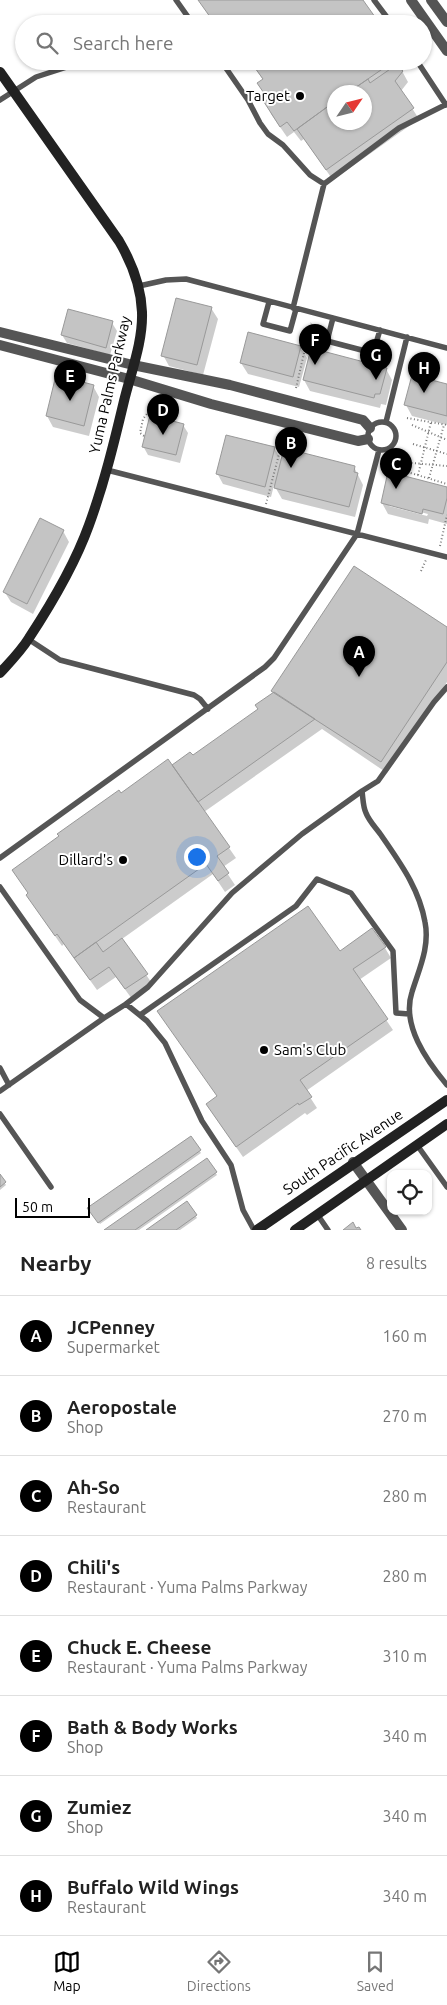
<!DOCTYPE html>
<html lang="en">
<head>
<meta charset="utf-8">
<style>
	:root { --surface:#fff; --page:#f2f2f2; --text:#222; --muted:#767676; --line:#e0e0e0; --accent:#000 }
	body { margin:0; font-family:Ubuntu,sans-serif; background:var(--page); color:var(--text) }
	.controls { position:absolute; right:15px; bottom:15px; display:grid; overflow:hidden; border-radius:10px; box-shadow:0 1px 4px #0004 }
	.controls button { width:45px; height:45px; display:grid; place-items:center; padding:0; border:0; border-bottom:1px solid var(--line); background:var(--surface); color:var(--text); font:25px sans-serif }
	.compass { position:absolute; left:327px; top:85px; width:45px; height:45px; border-radius:50%; background:var(--surface); box-shadow:0 1px 4px #0004; rotate:55deg }
	.scale { position:absolute; left:15px; bottom:12px; width:75px; box-sizing:border-box; padding-left:5px; border:2px solid #000; border-top:0; font-size:14px; line-height:18px; white-space:nowrap; color:#000; -webkit-text-stroke:4px #fff; paint-order:stroke }
	.you { position:absolute; left:196px; top:856px; width:18px; height:18px; margin:-12px; border:4px solid #fff; border-radius:50%; background:#1a73e8; box-shadow:0 0 0 8px #1a73e833 }
	.badge { display:grid; place-items:center; width:32px; height:32px; border-radius:50%; background:var(--accent); color:#fff; font-size:16px; font-weight:700 }
	.pin { position:absolute; translate:-50% -41px; filter:drop-shadow(0 1px 2px #0008) }
	.pin::after { content:''; position:absolute; top:26px; width:18px; height:15px; background:inherit; clip-path:polygon(0 0,100% 0,50% 100%) }
	.list { margin:0; padding:0; list-style:none }
	h2 { display:flex; justify-content:space-between; align-items:center; height:65px; margin:0; padding:0 20px; font-size:21px }
	h2 small { font-size:16px; font-weight:400; color:var(--muted) }
	.list li { display:grid; grid-template-columns:32px 1fr auto; gap:15px; align-items:center; box-sizing:border-box; height:80px; padding:0 20px; border-top:1px solid var(--line) }
	.list b { display:block; font-size:19px; white-space:nowrap }
	.list p { margin:0; font-size:16px; white-space:nowrap; color:var(--muted) }
	.list em { font-size:16px; font-style:normal; color:var(--muted) }
	.icon { flex:none; width:28px; height:28px; fill:none; stroke:currentColor; stroke-width:2; stroke-linecap:round; stroke-linejoin:round }
	.map { position:relative; flex:none; width:447px; height:1230px; overflow:hidden }
	.search { position:absolute; background:var(--surface); box-shadow:0 1px 4px #0004; left:15px; right:15px; top:15px; height:55px; display:flex; align-items:center; gap:12px; box-sizing:border-box; padding:0 18px; border-radius:28px; color:var(--muted); font-size:19px }
	.sheet { height:705px; background:var(--surface) }
	nav { display:flex; justify-content:space-around; align-items:center; box-sizing:border-box; height:70px; border-top:1px solid var(--line); background:var(--surface); font-size:14px; color:var(--muted) }
	nav a { display:grid; justify-items:center; gap:2px }
	nav .on { color:var(--accent) }
	.map>svg:first-child { display:block }
</style>
</head>
<body>
<div class="map">
<svg width="447" height="1230" viewBox="0 0 447 1230">
	<rect width="100%" height="100%" fill="#fff"/>
	<path fill="#0003" fill-rule="evenodd" d="M199,0H362L378,24H215Z
		M250,61H404L407,67L402,71L408,82L401,91L419,119L333,180L304,139L301,141L294,132L287,137L271,114L263,80ZM334,92H364V122H334Z
		M211,308L218,319L203,375L169,366L163,355Z
		M112,323L117,331L110,355L67,343L62,335Z
		M300,347L307,358L299,387L248,374L241,363Z
		M386,369L392,380L386,405L381,404L380,408L310,391L304,380Z
		M447,385V425L412,416L406,405Z
		M93,386L99,397L89,436L53,427L47,416Z
		M183,425L188,433L180,463L148,455L143,446Z
		M274,448L282,461L354,467L363,485L355,517L282,499L274,485L271,497L223,484L217,473Z
		M447,488V524L429,519L428,524L388,514L382,503ZM389,504L428,514L427,516L389,506Z
		M63,531L69,542L33,614L11,602L4,591Z
		M447,629V682L387,773L322,729L204,812L236,858L223,867L235,885L225,892L213,874L122,939L153,985L132,999L116,977L97,990L64,944L62,946L34,906L29,894L13,870L120,794L172,766Z
		M385,948L391,958L359,980L393,1030L306,1091L317,1108L307,1115L305,1113L243,1157L207,1105L218,1097L340,953Z
		M190,1137L201,1153L100,1224L89,1209Z
		M207,1160L217,1175L139,1230H106Z
		M0,1176L6,1185L0,1190Z
		M187,1203L197,1218L180,1230H148Z"/>
	<path fill="#c4c4c4" stroke="#999" d="M198,0H363L380,24H224L219,17L213,21Z
		M250,61H394L349,92H334V102L294,131L287,122L280,127L264,102L268,99L257,83L263,79Z
		M396,65L403,71L395,81L414,108L326,170L297,129L334,102V122H364V92H349L368,79L370,83Z
		M176,298L212,307L197,365L161,356Z
		M68,309L113,321L106,348L61,335Z
		M248,332L301,346L293,377L240,363Z
		M311,348L387,368L380,394H375L374,398L303,380Z
		M56,375L94,385L84,426L46,416Z
		M412,375L447,384V416L404,405Z
		M150,415L184,424L176,455L142,447Z
		M226,435L275,447L265,487L216,474Z
		M284,448L355,466L354,472L358,473L349,507L274,488Z
		M393,473L447,487V498L443,514L423,509L422,514L381,503L387,476L392,477Z
		M40,518L64,530L27,604L3,592Z
		M354,566L447,627V662L381,762L271,691Z
		M274,692L315,719L198,802L172,765L190,752L193,755L258,709L255,705Z
		M168,759L230,847L217,856L229,873L218,881L206,864L74,958L57,934L55,936L26,895L28,893L12,870L59,836L57,834L119,790L121,793Z
		M308,906L340,951L372,928L386,947L353,969L388,1019L300,1080L312,1097L299,1105L298,1103L236,1147L206,1104L217,1096L157,1011Z
		M122,938L148,974L125,989L109,967L90,980L74,958L96,942L103,952Z
		M191,1136L201,1150L98,1223L87,1208Z
		M207,1158L217,1172L135,1230H104Z
		M0,1174L6,1182L0,1187Z
		M187,1201L197,1215L176,1230H146Z
		M353,1222L356,1228L359,1227L361,1230H343Z"/>
	<g fill="none" stroke-linecap="round" stroke-linejoin="round">
		<path stroke="#777" stroke-width="2" stroke-dasharray="1 2.5" stroke-linecap="butt" d="M296,388L311,323
			M407,418L447,425
			M412,425L447,440
			M144,436L140,433L143,419L150,410L152,399
			M413,444L447,454
			M401,462L447,466
			M394,468L447,484
			M418,475L431,422
			M429,478L444,425
			M266,504L283,439
			M440,546L447,515
			M421,571L426,560"/>
		<path stroke="#555" stroke-width="5.5" d="M176,0L193,24
			M374,0L392,24
			M221,61L248,100L260,123L268,134L283,145L310,175L324,184L399,128L447,104
			M417,61L446,105
			M0,100L36,77L70,66
			M139,286L166,280L186,279L447,348
			M269,302L263,324L290,331L296,309
			M293,308L324,184
			M333,318L327,341L373,353L380,330
			M368 436a14 14 0 1 1 28 0a14 14 0 1 1-28 0Z
			M386,422L407,337
			M107,470L447,557
			M28,639L60,660L194,695L200,699L208,709
			M447,687L434,702L378,781L362,791C363,798 363,807 366,813C369,821 376,828 381,835C400,863 419,888 425,922C430,947 419,969 412,992C401,1025 427,1061 447,1085
			M0,858L265,667L274,658L357,534L379,450
			M0,887L80,1000L104,1018L126,1004L147,1021L165,1043L202,1121L231,1165L243,1210L254,1230
			M126,1004L148,987L232,893L302,834L362,791
			M140,1015L296,906L317,879L351,893L393,951L396,1013L409,1014
			M0,1068L9,1085
			M0,1091L104,1018
			M0,1114L51,1187
			M417,1145L447,1187
			M317,1214L328,1230"/>
		<path stroke="#555" stroke-width="10" d="M411,0L447,51
			M431,0L447,22
			M0,332L133,365L230,385L363,420L370,428
			M0,345L129,379L211,404L358,441L368,439
			M353,1162L402,1230"/>
		<path stroke="#222" stroke-width="10" d="M0,72L119,241C132,263 141,286 142,312C143,342 131,372 124,401C114,443 104,484 89,525C75,564 52,603 29,638C21,651 10,662 0,673
			M257,1230L447,1100
			M295,1230L447,1124"/>
	</g>
	<g fill="#000" stroke="#fff" stroke-width="2">
		<circle cx="300" cy="96" r="5"/>
		<circle cx="123" cy="860" r="5"/>
		<circle cx="264" cy="1050" r="5"/>
	</g>
	<g text-anchor="middle" stroke-width="4" stroke-linejoin="round" paint-order="stroke">
		<g font-size="15" fill="#000" stroke="#fff" text-anchor="end">
			<text x="290" y="101">Target</text>
			<text x="113" y="865">Dillard's</text>
			<text x="274" y="1055" text-anchor="start">Sam's Club</text>
		</g>
		<g font-size="15" fill="#000" stroke="#fff">
			<text transform="translate(110 385) rotate(-77)" y="5">Yuma Palms Parkway</text>
			<text transform="translate(343 1152) rotate(-34)" y="5">South Pacific Avenue</text>
		</g>
	</g>
</svg>
<div class="controls">
<button><svg class="icon" aria-label="locate" viewBox="0 0 24 24"><circle cx="12" cy="12" r="6"/><path d="M12 2v4M12 18v4M2 12h4M18 12h4"/></svg></button>
</div>
<svg class="compass" viewBox="-18 -18 36 36"><path d="M0-13l5 13h-10z" fill="#e53935"/><path d="M0 13l5-13h-10z" fill="#767676"/></svg>
<div class="scale">50 m</div>
<div class="you"></div>
<div class="pin badge" style="left:359px;top:677px">A</div>
<div class="pin badge" style="left:291px;top:468px">B</div>
<div class="pin badge" style="left:396px;top:489px">C</div>
<div class="pin badge" style="left:163px;top:435px">D</div>
<div class="pin badge" style="left:70px;top:401px">E</div>
<div class="pin badge" style="left:315px;top:365px">F</div>
<div class="pin badge" style="left:376px;top:380px">G</div>
<div class="pin badge" style="left:424px;top:393px">H</div>
<div class="search"><svg class="icon" aria-label="search" viewBox="0 0 24 24"><circle cx="10" cy="10" r="6"/><path d="M15 15l6 6"/></svg>Search here</div>
</div>
<section class="sheet">
<h2>Nearby<small>8 results</small></h2>
<ul class="list">
<li><span class="badge">A</span><div><b>JCPenney</b><p>Supermarket</p></div><em>160 m</em></li>
<li><span class="badge">B</span><div><b>Aeropostale</b><p>Shop</p></div><em>270 m</em></li>
<li><span class="badge">C</span><div><b>Ah-So</b><p>Restaurant</p></div><em>280 m</em></li>
<li><span class="badge">D</span><div><b>Chili's</b><p>Restaurant · Yuma Palms Parkway</p></div><em>280 m</em></li>
<li><span class="badge">E</span><div><b>Chuck E. Cheese</b><p>Restaurant · Yuma Palms Parkway</p></div><em>310 m</em></li>
<li><span class="badge">F</span><div><b>Bath &amp; Body Works</b><p>Shop</p></div><em>340 m</em></li>
<li><span class="badge">G</span><div><b>Zumiez</b><p>Shop</p></div><em>340 m</em></li>
<li><span class="badge">H</span><div><b>Buffalo Wild Wings</b><p>Restaurant</p></div><em>340 m</em></li>
</ul>
</section>
<nav>
<a class="on"><svg class="icon" aria-label="map" viewBox="0 0 24 24"><path d="M3 6l6-2 6 2 6-2v14l-6 2-6-2-6 2zM9 4v14M15 6v14"/></svg>Map</a>
<a><svg class="icon" aria-label="directions" viewBox="0 0 24 24"><path d="M12 3l9 9-9 9-9-9zM9 14v-3h6M13 9l2 2-2 2"/></svg>Directions</a>
<a><svg class="icon" aria-label="saved" viewBox="0 0 24 24"><path d="M7 4h10v16l-5-4-5 4z"/></svg>Saved</a>
</nav>
</body>
</html>
